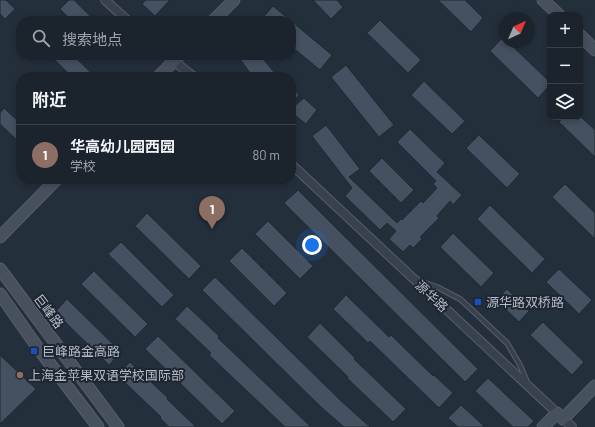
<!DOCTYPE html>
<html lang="zh">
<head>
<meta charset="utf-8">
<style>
	:root { --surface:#1b232d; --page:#282f39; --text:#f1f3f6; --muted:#a0a4aa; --line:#394049; --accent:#0b8043 }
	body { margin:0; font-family:Barlow,"Noto Sans SC",sans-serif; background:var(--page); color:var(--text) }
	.controls { position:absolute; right:12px; top:12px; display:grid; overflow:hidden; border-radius:8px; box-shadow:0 2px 6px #0003 }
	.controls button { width:36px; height:36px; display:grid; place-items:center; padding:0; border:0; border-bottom:1px solid var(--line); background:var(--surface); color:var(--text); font:20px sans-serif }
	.compass { position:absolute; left:499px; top:12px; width:36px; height:36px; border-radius:50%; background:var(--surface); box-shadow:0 2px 6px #0003; rotate:44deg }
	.you { position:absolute; left:312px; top:245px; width:14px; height:14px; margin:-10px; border:3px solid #fff; border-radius:50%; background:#1a73e8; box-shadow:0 0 0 6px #1a73e833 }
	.badge { display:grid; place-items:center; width:26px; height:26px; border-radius:50%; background:var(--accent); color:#fff; font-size:13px; font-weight:700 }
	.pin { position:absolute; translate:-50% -33px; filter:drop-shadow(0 1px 2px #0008) }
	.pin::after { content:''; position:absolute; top:21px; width:14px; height:12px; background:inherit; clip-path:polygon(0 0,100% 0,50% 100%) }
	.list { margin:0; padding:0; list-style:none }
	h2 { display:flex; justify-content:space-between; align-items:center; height:52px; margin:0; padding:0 16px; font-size:17px }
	h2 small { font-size:13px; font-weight:400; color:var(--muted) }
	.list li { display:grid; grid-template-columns:26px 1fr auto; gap:12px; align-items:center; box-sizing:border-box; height:60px; padding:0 16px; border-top:1px solid var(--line) }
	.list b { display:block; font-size:15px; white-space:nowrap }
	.list p { margin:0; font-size:13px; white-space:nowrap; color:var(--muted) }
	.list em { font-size:13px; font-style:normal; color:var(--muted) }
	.icon { flex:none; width:22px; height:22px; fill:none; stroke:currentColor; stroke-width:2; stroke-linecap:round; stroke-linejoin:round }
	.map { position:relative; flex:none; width:595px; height:427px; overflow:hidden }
	.search { position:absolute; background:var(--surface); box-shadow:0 2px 6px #0003; left:16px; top:16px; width:280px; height:44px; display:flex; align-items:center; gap:10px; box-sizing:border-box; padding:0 14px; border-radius:16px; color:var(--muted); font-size:15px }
	.panel { position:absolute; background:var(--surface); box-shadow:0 2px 6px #0003; left:16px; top:72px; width:280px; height:112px; border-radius:16px }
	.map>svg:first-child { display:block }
</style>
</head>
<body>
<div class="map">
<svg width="595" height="427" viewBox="0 0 595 427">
	<rect width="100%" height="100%" fill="#242f3c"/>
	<path fill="#455160" stroke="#1f2833" d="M0,0H6L15,9L5,19L0,14Z
		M69,0H74L95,21H72L60,9Z
		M146,0H170L155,16L142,4Z
		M313,0H337L343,7L331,19Z
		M438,0H465L483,18L471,32Z
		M273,6L332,55L320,70L291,46V21H260Z
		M380,20L421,60L408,73L367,33Z
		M503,37L505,39V42H508L550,82V85L538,98L490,51Z
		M50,55H73L95,77H72Z
		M237,55H260L278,77H253Z
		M346,65L394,125L379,137L331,77Z
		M424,81L465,121L452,134L411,95Z
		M291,87L299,95L291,105Z
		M304,98L317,110L306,124L291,112V109Z
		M4,108L21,124V144L0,124V113Z
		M563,117H581L595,130V157L559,122Z
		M326,125L360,169L349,177L397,223L401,219L402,220L421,201L423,203L437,188L433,184L436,181L397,142L410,129L445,163L437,172L462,195L453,205L450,201L437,216L439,218L420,237L422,239L413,248L410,245L403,252L389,239L396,231L387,223L380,230L345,196L352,188L312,136Z
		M479,135L520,174L507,188L466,148Z
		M382,158L414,190L401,203L369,171Z
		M565,184L595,213V239L552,197Z
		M298,190L478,369L465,382L284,203Z
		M490,205L545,259L532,273L477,219Z
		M147,213L201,266L189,279L135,226Z
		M268,221L313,266L300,279L255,234Z
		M453,233L494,273L481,287L440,247Z
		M121,242L174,295L162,307L108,254Z
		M242,248L287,293L274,306L229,261Z
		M559,269L592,300L579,314L546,282Z
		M94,271L148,324L135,337L81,284Z
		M215,277L340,400L370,427H344L322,408L202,290Z
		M507,289L529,311L519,322L496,300Z
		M346,295L389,337L391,335L433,376L434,375L453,393L439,408L370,341L368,343L333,309Z
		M67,299L121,352L109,365L55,312Z
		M187,306L219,336L218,338L311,427H285L209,355L211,353L175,319Z
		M543,322L584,362L572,375L530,335Z
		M320,323L355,358L354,359L406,409L393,422L347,378L348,377L307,337Z
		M158,336L235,411L222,424L145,349Z
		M0,355L36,389L0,424Z
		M130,362L168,398L167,399L196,427H169L160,418L161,417L117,375Z
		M488,378L534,421L528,427H513L475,391Z
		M461,405L485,427H458L448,418Z"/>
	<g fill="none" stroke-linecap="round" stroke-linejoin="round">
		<g stroke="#565f6a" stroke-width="6">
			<path id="lane" d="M417,280L437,287L460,299L471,309L507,343L520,365L528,384"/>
		</g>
		<g stroke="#565f6a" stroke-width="10">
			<path id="street" d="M105,0L128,21
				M166,55L194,77
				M291,164L572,427"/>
		</g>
		<g stroke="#565f6a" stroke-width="13">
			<path id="secondary" d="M543,0L559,15
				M213,21L234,0
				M580,35L595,50
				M158,77L180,55
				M0,237L57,179
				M0,269L118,427
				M0,294L38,348L98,427
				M563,419L595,386
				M543,427L557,413"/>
		</g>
		<use href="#lane" stroke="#38414d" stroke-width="4"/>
		<use href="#street" stroke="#38414d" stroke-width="8"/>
		<use href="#secondary" stroke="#46505f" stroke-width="11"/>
	</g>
	<g fill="#1a4fb4" stroke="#1d2631" stroke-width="1.5">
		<rect x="474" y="298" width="8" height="8" rx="2"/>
		<rect x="30" y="347" width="8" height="8" rx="2"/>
	</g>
	<circle fill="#8d6e63" stroke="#1d2631" stroke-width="1.5" cx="20" cy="375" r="4"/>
	<g text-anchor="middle" stroke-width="4" stroke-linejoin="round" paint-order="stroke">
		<g font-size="13" fill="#b4bcc8" stroke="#1d2631">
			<text transform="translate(432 296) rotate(43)" y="5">源华路</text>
			<text transform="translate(49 311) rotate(53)" y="5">巨峰路</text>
		</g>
		<g font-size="13" fill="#b4bcc8" stroke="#1d2631" text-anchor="start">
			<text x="486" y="307">源华路双桥路</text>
			<text x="42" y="356">巨峰路金高路</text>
			<text x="28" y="380">上海金苹果双语学校国际部</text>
		</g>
	</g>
</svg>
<div class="controls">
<button>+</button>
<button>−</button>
<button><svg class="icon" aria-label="layers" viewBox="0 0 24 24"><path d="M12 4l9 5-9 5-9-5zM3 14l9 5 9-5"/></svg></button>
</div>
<svg class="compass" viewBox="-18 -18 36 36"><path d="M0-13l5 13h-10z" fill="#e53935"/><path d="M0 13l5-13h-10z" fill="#a0a4aa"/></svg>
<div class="you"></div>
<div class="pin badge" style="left:212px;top:229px;background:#8d6e63">1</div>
<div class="search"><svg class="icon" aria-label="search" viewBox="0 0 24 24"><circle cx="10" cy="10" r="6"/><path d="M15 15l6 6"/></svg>搜索地点</div>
<section class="panel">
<h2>附近<small></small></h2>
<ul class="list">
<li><span class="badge" style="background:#8d6e63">1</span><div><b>华高幼儿园西园</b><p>学校</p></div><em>80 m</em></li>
</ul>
</section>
</div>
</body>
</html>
